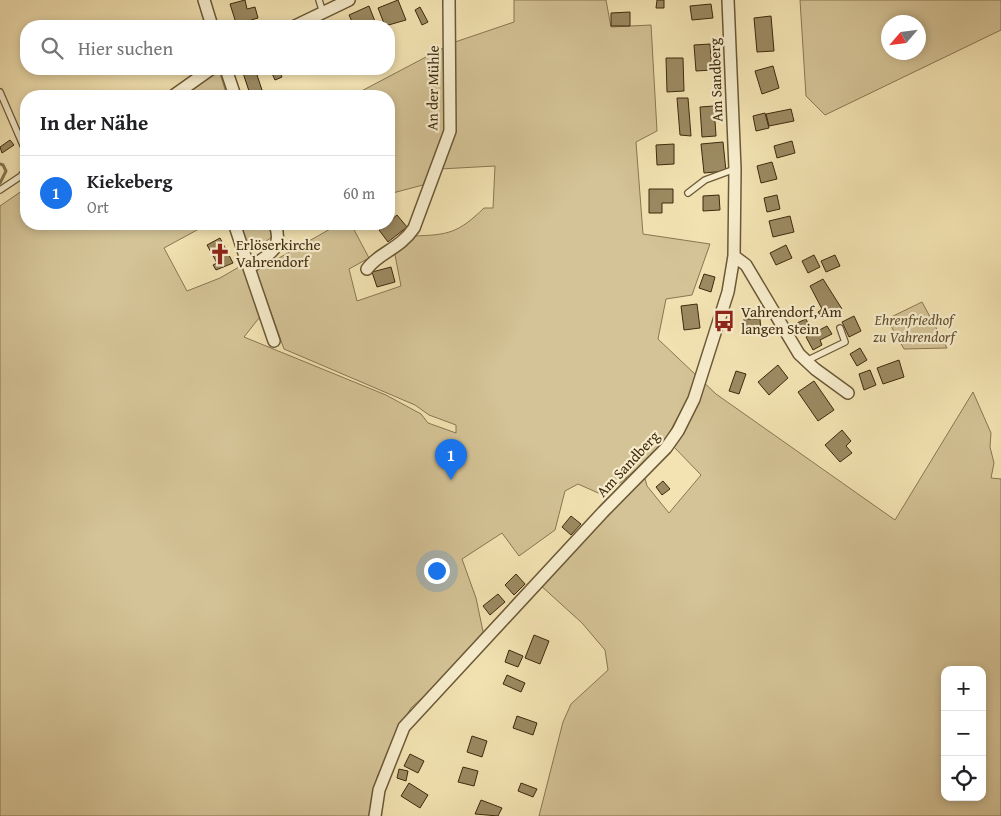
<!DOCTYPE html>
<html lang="de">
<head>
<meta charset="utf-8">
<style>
	:root { --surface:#fff; --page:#f6f6f6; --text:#202124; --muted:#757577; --line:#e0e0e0; --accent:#1a73e8 }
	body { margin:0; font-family:"Gentium Book Plus",serif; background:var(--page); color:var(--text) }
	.controls { position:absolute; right:15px; bottom:15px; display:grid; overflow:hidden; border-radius:10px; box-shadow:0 2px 8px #0003 }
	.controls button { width:45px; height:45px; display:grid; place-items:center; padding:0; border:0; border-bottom:1px solid var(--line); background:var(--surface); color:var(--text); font:25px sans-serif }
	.compass { position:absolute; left:881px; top:15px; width:45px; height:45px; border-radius:50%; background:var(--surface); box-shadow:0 2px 8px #0003; rotate:242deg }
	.you { position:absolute; left:436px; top:570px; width:18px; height:18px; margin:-12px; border:4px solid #fff; border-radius:50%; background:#1a73e8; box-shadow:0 0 0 8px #1a73e833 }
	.badge { display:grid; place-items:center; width:32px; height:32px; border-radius:50%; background:var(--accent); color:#fff; font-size:16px; font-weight:700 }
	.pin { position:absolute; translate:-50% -41px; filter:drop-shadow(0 1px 2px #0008) }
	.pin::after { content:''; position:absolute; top:26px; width:18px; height:15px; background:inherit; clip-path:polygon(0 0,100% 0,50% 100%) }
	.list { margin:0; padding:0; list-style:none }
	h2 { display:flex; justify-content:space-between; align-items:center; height:65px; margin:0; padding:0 20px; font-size:21px }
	h2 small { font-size:16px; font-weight:400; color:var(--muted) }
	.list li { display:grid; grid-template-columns:32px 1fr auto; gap:15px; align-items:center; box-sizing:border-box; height:75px; padding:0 20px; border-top:1px solid var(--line) }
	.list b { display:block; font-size:19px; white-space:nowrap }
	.list p { margin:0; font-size:16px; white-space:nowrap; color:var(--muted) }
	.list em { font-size:16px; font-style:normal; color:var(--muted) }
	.icon { flex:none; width:28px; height:28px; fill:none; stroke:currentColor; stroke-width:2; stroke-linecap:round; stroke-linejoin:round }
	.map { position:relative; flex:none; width:1001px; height:816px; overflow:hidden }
	.search { position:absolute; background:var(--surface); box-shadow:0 2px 8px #0003; left:20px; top:20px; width:375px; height:55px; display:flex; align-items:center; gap:12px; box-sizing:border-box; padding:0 18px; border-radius:20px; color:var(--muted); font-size:19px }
	.panel { position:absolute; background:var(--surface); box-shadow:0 2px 8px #0003; left:20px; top:90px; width:375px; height:140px; border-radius:20px }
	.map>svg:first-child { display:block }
</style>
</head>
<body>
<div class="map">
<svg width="1001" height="816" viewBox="0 0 1001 816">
	<rect width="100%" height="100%" fill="#f3e3b2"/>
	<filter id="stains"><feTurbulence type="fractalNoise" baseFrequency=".004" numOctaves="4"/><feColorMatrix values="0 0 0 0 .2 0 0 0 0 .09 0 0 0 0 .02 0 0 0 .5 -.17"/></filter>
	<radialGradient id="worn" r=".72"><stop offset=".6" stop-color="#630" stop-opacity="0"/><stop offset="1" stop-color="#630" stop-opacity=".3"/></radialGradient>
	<path fill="#d4c396" stroke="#897651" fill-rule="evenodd" d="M514,0H606L611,27L651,25L657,131L636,142L643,234L710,244L692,295L666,299L658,339L716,394L895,520L973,392L991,433L990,447L994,463L991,478L1001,479V816H539L563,722L571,704L608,670L605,650L582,623L539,584L644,475L647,486L669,513L701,475L674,447L700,395L693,389L661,448L605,496L578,484L565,491L555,530L519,556L502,533L462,559L476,598L484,636L467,657L411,708L401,724L377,777L370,816H0V206L26,188V224H208L164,248L187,291L220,278L244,264L263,313L244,337L386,395L421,414L428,423L456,433V425L429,415L415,405L284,349L256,271L339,224H351L369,258L349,269L357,301L401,286L395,255L413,236C449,235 458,233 484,208H493L495,166L440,169L455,132V42L514,22ZM945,670H982V797H945Z
		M800,0H1001V30L825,115L806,96ZM888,22H918V52H888Z
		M443,48L445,132L423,185L389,194V96H352Z
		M219,70L227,96H179Z
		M238,224H268L272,237L248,254Z
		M922,302L947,348L904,349L887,319Z"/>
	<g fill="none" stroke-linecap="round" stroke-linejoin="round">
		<path stroke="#85734e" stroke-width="3" d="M0,164L3,165L6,171L0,183"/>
	</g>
	<path fill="#9c8a62" stroke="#3e290c" d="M245,0L247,9L255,7L258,18L251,20L252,26H237L230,4Z
		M398,0L406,20L385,26L378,8Z
		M657,0H664V8H656Z
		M711,4L713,18L692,20L690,6Z
		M369,6L376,24L370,26H354L349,15Z
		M420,7L428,22L422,25L415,10Z
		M630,12V26H611V13Z
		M771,16L774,51L757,52L754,18Z
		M710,44L712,70L696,71L694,45Z
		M666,58H683L684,91L667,92Z
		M773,66L779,88L762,94L755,71Z
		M247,69H255L262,90L250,94L242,70Z
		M270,69H278L282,77L275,80Z
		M677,98H688L691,136L680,135Z
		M714,106L716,136L702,137L700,107Z
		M791,109L794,121L769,126L766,114Z
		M765,113L769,128L756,131L753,116Z
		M10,140L14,145L2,153L0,147Z
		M792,141L795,153L777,158L774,146Z
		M723,142L726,171L704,173L701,144Z
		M674,144V164L657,165L656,145Z
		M772,162L777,179L761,183L757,166Z
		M649,189H673V203H662V213H649Z
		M719,195L720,210L703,211V196Z
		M777,195L780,209L767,212L764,198Z
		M397,215L407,227L388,242L379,230Z
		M790,216L794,232L773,237L769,221Z
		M220,238L233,263L216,270L213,265L217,263L207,245Z
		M786,245L792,258L776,265L770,253Z
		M814,255L820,267L808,273L802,261Z
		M835,255L840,266L826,272L821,261Z
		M391,267L395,282L377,287L372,272Z
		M704,274L715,277L711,292L699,288Z
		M823,279L842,309L823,319L818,312L822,309L810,286Z
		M697,304L700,328L684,330L681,306Z
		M854,316L861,331L849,337L842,322Z
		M744,319H760L761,332L745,333Z
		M806,319L810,328L801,332L797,323Z
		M827,326L832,334L820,340L822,345L813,350L806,337Z
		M860,348L867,360L857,366L850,354Z
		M899,360L904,377L883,384L877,368Z
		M778,365L788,378L769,395L758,382Z
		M870,370L876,385L864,390L859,374Z
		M736,371L746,374L739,394L729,391Z
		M814,381L834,410L818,421L798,392Z
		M842,430L851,441L846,446L852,453L840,462L825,445Z
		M663,481L670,489L662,495L656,487Z
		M571,516L581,524L571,535L562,527Z
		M516,574L525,584L514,595L505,585Z
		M498,594L505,602L490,615L483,606Z
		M534,635L549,641L540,664L525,658Z
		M509,650L523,656L518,667L505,662Z
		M507,675L525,683L521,692L503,684Z
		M517,716L537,723L533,735L513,728Z
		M472,736L487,741L482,757L467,752Z
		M410,754L424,761L418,773L404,766Z
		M463,767L478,771L474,786L458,782Z
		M399,769L408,771L406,781L397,778Z
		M409,783L428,795L420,808L401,796Z
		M521,783L537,789L533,797L518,791Z
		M481,800L502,808L498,816L475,814Z"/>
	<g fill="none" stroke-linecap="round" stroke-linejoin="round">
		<g stroke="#6b5836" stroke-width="8">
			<path id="lane" d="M319,0L323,13
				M0,92L26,152
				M0,190L21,176L26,169
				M688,193L705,180L735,169
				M806,361L845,342L840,328"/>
		</g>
		<g stroke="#6b5836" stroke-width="14">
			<path id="street" d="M204,0L212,26
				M295,26L349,0
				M226,69L235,96
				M173,96L211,69
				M236,229L249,268
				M734,256L746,265L799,354L815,369L848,393
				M367,269C379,252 399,250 414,228L450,131L449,0
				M274,341L249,268C268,255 284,250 275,224
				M375,816L379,790L404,727L603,512L666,448L678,431L694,399L728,292L734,256L735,169L728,0"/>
		</g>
		<use href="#lane" stroke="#f7edcd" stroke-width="5.5"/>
		<use href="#street" stroke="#f7edcd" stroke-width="11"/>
	</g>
	<defs>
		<g id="church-bare" transform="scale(1.725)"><path d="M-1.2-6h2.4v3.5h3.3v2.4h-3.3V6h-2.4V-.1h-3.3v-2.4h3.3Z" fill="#8f2418" stroke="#f7edcd" stroke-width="2.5" paint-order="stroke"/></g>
		<g id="bus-bare" transform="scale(1.725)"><path d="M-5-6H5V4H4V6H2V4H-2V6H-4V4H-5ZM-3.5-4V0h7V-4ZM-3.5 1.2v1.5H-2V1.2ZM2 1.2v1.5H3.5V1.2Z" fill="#8f2418" stroke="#f7edcd" stroke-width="2.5" paint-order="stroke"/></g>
	</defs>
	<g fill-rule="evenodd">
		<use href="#church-bare" x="220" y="254"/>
		<use href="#bus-bare" x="724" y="321"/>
	</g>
	<g text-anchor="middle" stroke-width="4.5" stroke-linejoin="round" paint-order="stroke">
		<g font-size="15" fill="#3e290c" stroke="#f7edcd">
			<text transform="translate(716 80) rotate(-92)" y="5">Am Sandberg</text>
			<text transform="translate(433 88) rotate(-89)" y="5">An der Mühle</text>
			<text transform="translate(628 464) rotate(-47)" y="5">Am Sandberg</text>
		</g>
		<g font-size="15" fill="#3e290c" stroke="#f7edcd" text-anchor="start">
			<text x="236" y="250">Erlöserkirche<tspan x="236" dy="17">Vahrendorf</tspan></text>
			<text x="741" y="317">Vahrendorf, Am<tspan x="741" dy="17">langen Stein</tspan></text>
		</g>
		<g font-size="15" font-style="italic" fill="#64502e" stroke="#f7edcd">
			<text x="914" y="325">Ehrenfriedhof<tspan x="914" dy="17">zu Vahrendorf</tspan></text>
		</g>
	</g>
	<rect width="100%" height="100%" filter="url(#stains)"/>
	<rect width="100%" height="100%" fill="url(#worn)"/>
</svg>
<div class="controls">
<button>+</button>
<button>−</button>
<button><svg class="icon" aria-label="locate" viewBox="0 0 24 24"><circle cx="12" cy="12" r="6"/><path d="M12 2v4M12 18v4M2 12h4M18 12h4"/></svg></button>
</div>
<svg class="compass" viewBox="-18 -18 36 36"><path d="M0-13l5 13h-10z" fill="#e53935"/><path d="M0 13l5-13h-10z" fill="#757577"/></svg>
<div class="you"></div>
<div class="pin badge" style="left:451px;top:480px">1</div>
<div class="search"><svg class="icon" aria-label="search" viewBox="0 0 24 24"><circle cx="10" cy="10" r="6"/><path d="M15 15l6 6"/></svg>Hier suchen</div>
<section class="panel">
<h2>In der Nähe<small></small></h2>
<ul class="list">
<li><span class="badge">1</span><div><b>Kiekeberg</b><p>Ort</p></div><em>60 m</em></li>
</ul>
</section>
</div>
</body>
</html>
